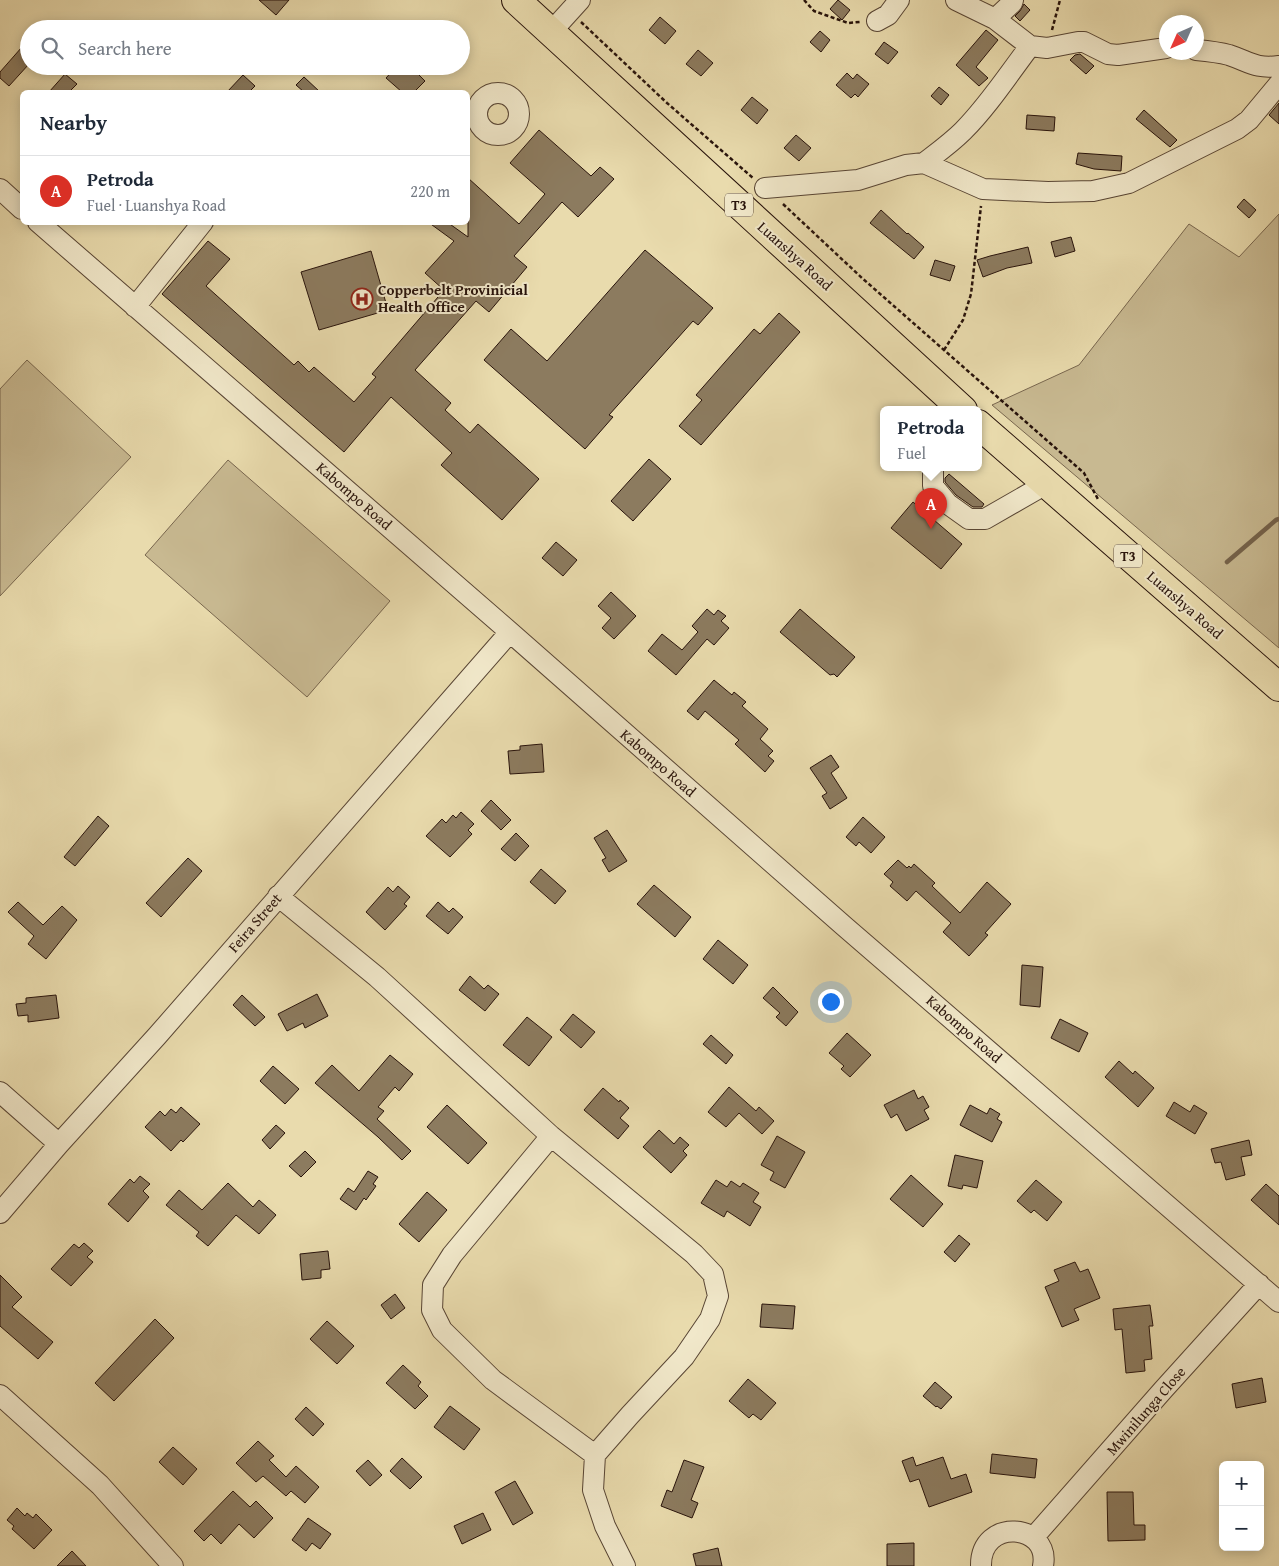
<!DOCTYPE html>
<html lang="en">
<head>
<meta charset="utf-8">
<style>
	:root { --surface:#fff; --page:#f2f2f3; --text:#1f2937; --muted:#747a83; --line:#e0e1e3; --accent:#d93025 }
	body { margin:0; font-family:"Gentium Book Plus",serif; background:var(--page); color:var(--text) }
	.controls { position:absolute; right:15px; bottom:15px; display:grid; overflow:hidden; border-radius:8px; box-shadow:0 2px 12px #0003 }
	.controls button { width:45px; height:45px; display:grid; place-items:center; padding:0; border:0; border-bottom:1px solid var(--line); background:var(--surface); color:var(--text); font:25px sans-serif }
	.compass { position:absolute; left:1159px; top:15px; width:45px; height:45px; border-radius:50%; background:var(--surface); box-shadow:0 2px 12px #0003; rotate:225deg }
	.you { position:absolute; left:830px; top:1001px; width:18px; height:18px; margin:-12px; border:4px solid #fff; border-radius:50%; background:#1a73e8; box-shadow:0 0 0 8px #1a73e833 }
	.badge { display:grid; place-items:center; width:32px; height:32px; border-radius:50%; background:var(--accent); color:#fff; font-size:16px; font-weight:700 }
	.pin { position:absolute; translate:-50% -41px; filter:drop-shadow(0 1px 2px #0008) }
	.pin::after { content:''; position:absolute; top:26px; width:18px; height:15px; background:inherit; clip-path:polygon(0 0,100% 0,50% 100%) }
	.popup { position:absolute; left:880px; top:406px; width:102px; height:65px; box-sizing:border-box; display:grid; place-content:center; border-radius:8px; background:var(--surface); filter:drop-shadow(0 1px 4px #0005); font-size:16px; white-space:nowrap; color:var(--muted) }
	.popup b { font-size:19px; color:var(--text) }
	.popup::after { content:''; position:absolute; left:50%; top:100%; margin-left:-10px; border:10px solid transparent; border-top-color:var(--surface) }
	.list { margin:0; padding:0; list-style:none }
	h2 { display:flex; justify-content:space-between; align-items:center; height:65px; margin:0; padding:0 20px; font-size:21px }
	h2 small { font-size:16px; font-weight:400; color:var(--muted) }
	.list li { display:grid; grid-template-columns:32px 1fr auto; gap:15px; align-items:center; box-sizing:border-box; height:70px; padding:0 20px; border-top:1px solid var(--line) }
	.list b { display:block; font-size:19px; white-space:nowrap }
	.list p { margin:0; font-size:16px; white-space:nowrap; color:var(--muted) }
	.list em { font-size:16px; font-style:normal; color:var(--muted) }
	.icon { flex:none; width:28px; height:28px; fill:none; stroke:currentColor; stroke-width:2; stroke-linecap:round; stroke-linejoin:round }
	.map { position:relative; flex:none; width:1279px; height:1566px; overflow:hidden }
	.search { position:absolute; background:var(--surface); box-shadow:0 2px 12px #0003; left:20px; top:20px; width:450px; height:55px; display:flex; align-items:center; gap:12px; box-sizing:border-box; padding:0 18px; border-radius:28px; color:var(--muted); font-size:19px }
	.panel { position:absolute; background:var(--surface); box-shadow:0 2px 12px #0003; left:20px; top:90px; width:450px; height:135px; border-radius:8px }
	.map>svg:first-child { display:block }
</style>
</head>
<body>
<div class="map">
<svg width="1279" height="1566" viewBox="0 0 1279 1566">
	<rect width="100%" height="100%" fill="#e9dbad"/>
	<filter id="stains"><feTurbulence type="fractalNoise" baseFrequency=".004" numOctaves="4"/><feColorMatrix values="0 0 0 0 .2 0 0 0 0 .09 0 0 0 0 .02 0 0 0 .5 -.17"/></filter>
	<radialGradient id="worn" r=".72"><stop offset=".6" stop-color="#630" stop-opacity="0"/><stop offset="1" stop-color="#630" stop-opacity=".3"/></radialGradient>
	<path fill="#c8b991" stroke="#78664e" d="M1279,214V648L992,405L1079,365L1189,224L1239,257Z
		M27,360L131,457L0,596V389Z
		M228,460L390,601L307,697L145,555Z"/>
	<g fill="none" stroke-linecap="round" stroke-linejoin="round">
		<path stroke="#74624b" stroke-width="4.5" d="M1227,562L1276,520L1279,519"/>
	</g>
	<path fill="#8c7b5f" stroke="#28130b" d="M259,0H289L276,15Z
		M838,0L850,10L842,20L830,9Z
		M1024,4L1030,10L1020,21L1015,16L1020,11Z
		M660,17L676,31L665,44L649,30Z
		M986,30L998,40L976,67L988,78L979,86L956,65Z
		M820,31L830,40L821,52L810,42Z
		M29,39V64L9,86L0,78V72Z
		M884,42L898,52L888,64L875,54Z
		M698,50L713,63L701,76L686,64Z
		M1080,54L1094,66L1086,74L1070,60L1075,55Z
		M397,66H410L425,81L414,92H402L386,78Z
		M847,73L853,79L857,74L869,84L858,97L855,94L851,98L836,85Z
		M65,74L77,84L69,92H49Z
		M243,75L255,86L249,92H227Z
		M304,77L320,92H304L296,85Z
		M939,87L949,95L941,105L931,96Z
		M752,97L768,110L757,124L741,110Z
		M1279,103V124L1269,115Z
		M1144,110L1177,140L1170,147L1136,119Z
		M1027,115L1055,117L1054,131L1026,129Z
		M539,130L591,176L600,167L614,179L578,217L562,202L514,256L527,267L489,312L476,301L415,370L451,403L445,410L470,433L478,424L539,479L502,520L441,465L452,453L391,397L344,452L162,294L208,241L230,259L206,286L294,365L298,361L309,372L314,367L354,402L376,377L372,374L444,290L425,273L454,241L428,222H447L468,237V178L519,224L545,194L510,163Z
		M796,135L811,148L799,161L784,148Z
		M1078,153L1122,156L1121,171L1094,169L1076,164Z
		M1244,199L1256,210L1249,218L1237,207Z
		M881,210L907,234L908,233L924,247L914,259L870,223Z
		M1071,237L1075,251L1055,257L1051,242Z
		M1028,247L1032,263L1007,268L983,277L977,260L990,256Z
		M645,250L713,308L698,325L693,321L609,415L613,417L585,449L484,360L511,329L547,361Z
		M371,251L388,310L319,330L301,272Z
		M935,260L955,266L950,281L930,275Z
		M779,313L800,332L701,445L679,426L702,400L696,395L754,329L760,334Z
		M649,459L671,479L633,521L611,501Z
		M949,474L984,504L982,507H973L956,495L945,482V478Z
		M913,502L962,544L941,569L891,528Z
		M556,542L577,560L563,576L542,558Z
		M611,592L636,616L614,639L602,628L611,618L598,606Z
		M707,609L714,615L718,610L726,616L721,621L729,628L714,645L707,639L676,675L648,651L662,634L682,650L698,632L692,626Z
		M800,609L855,657L837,677L834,674L830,675L780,632Z
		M714,680L732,695L734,692L746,702L742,706L768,729L760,739L773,751L768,756L774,761L765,772L735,744L739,740L705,711L698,720L687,711Z
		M542,744L544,772L510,774L508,751L520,750V746Z
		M831,755L839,767L831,773L847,798L830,809L822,796L827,793L810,768Z
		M491,800L511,820L501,830L481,811Z
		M461,812L474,824L468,830L472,834L450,857L426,836L442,819L446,823L453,815L456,818Z
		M98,816L109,826L75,866L64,857Z
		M863,817L885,837L871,853L859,842L856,846L846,837Z
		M607,830L627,861L609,872L602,860L606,858L594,838Z
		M516,833L529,846L515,861L501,849Z
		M188,858L202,871L161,917L146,903Z
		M898,860L907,868L909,866L911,868L914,864L935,883L932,886L960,913L987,882L1011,904L985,933L988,935L969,956L943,932L951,923L916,891L907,901L890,886L893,882L884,874Z
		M541,869L566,891L555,904L530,882Z
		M654,885L691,917L675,937L637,904Z
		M398,886L410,897L404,904L407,906L385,930L366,912L388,887L393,892Z
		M18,902L43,925L62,906L77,920L46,959L28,944L34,936L8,912Z
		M438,902L449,912L453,908L463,917L448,934L426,916Z
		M718,940L748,965L733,984L703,959Z
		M1022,965L1043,967L1040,1007L1020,1005Z
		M470,976L484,989L488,985L499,994L485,1011L459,990Z
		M773,987L798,1012L786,1026L776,1017L780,1013L763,998Z
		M317,994L328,1016L305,1028L303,1023L287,1031L278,1014Z
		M56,995L59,1018L28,1022V1015L18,1016L16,1004L26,1003V998Z
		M242,995L265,1017L255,1026L233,1005Z
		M573,1014L595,1032L581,1048L560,1030Z
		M527,1017L552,1037L529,1066L503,1045Z
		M1060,1019L1088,1033L1079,1052L1051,1038Z
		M847,1033L871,1055L850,1077L841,1069L844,1066L829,1053Z
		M711,1035L733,1055L726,1064L703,1044Z
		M390,1055L413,1074L399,1091L395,1087L378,1107L384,1111L377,1119L411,1151L402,1160L378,1137L315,1083L332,1065L359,1091Z
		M1119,1061L1133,1074L1135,1071L1154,1088L1138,1107L1105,1077Z
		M273,1066L299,1089L285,1104L260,1081Z
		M729,1087L756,1111L759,1107L774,1121L762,1134L739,1113L726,1127L708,1112Z
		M603,1088L619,1102L620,1100L629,1108L620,1118L629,1126L618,1139L584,1110Z
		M914,1090L918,1099L923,1096L929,1107L924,1110L929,1119L906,1131L897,1114L891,1118L884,1105Z
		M1174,1102L1190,1112L1194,1105L1207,1113L1195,1134L1166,1116Z
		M447,1105L487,1143L468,1164L427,1127Z
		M970,1105L987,1114L990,1108L1000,1114L997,1119L1002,1122L992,1142L960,1125Z
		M181,1107L200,1124L183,1142L181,1140L171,1151L145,1127L160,1111L165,1116L171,1109L176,1113Z
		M276,1125L285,1133L270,1149L262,1140Z
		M659,1130L674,1144L680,1137L689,1145L683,1151L687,1155L671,1173L643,1147Z
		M777,1136L805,1152L785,1188L770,1180L774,1172L761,1165Z
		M1249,1140L1252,1155L1241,1157L1245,1175L1226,1180L1221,1162L1215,1163L1211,1149Z
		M305,1151L316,1162L301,1177L289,1166Z
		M955,1155L983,1161L977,1188L963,1185L962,1189L948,1186Z
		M368,1171L378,1177L373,1184L376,1186L366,1200L364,1198L356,1210L340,1199L348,1188L354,1192Z
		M911,1175L943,1204L923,1227L890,1199Z
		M140,1176L150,1184L143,1191L149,1197L128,1222L108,1204L130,1179L134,1183Z
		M716,1180L727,1187L731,1181L740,1187L743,1183L759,1193L753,1202L761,1207L750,1226L727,1211L724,1217L701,1203Z
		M1036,1180L1062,1202L1047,1221L1034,1210L1031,1213L1017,1201Z
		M228,1183L253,1207L259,1200L276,1215L259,1234L236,1215L208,1246L196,1236L199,1232L166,1205L179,1190L202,1210Z
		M1266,1184L1279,1196V1225L1251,1200Z
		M427,1192L447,1210L419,1242L399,1224Z
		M959,1235L970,1244L955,1262L944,1252Z
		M84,1243L93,1251L87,1257L93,1262L71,1286L51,1269L74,1244L79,1248Z
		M328,1251L330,1269L321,1270V1278L302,1280L300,1254Z
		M1075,1262L1080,1272L1088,1269L1100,1298L1074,1309L1079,1320L1062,1327L1045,1287L1059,1281L1054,1270Z
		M0,1275L22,1297L12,1307L53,1342L38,1359L0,1326Z
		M395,1294L405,1308L391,1319L381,1305Z
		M762,1304L795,1306L793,1329L760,1327Z
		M1150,1305L1153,1326H1149L1152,1359L1144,1360L1145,1371L1126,1373L1122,1329L1115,1330L1113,1309Z
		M155,1319L174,1338L114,1401L95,1383Z
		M327,1321L354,1346L337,1364L310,1339Z
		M403,1365L421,1382L418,1386L428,1396L415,1409L386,1383Z
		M1262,1378L1266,1402L1236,1408L1232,1384Z
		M748,1379L776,1403L761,1420L753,1414L749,1418L729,1401Z
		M935,1382L952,1397L941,1409L937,1406L936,1407L923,1396Z
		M450,1406L480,1429L464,1450L434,1427Z
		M306,1407L324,1424L313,1436L295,1419Z
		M258,1441L274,1456L269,1460L286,1477L296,1466L319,1487L305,1503L291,1491L286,1496L263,1476L256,1482L236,1463Z
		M173,1447L197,1469L183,1485L159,1462Z
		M992,1454L1037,1459L1035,1478L990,1473Z
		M913,1457L916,1466L943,1457L951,1479L966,1474L972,1492L929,1507L919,1479L910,1482L902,1461Z
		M402,1458L422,1477L410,1489L390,1471Z
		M368,1460L382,1475L370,1486L356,1471Z
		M684,1460L704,1467L691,1500L698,1503L692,1518L661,1506L667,1490L672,1492Z
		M515,1481L533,1513L513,1525L495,1492Z
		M233,1491L250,1507L256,1501L273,1518L254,1538L239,1524L221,1544L211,1534L204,1541L194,1531Z
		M1107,1492H1133L1134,1525H1145V1540L1108,1541Z
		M17,1508L25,1516L27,1513L33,1518L36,1514L52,1530L34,1549L12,1529L14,1526L7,1520Z
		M483,1513L491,1530L462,1544L454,1526Z
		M308,1518L331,1534L320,1549L312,1543L306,1551L292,1540Z
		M914,1543V1566H887V1544Z
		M718,1548L722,1566H696L693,1554Z
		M72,1551L86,1566H57Z"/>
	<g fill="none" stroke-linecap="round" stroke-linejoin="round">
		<g stroke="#584534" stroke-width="22">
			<path id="minor" d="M956,0L995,19L1030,46L1047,48L1078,42H1084L1108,54L1118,55L1166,48
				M995,19L1012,3L1013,0
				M877,21L888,15L899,0
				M551,32L580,0
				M1196,50C1207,51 1218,52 1229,55C1250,62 1255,69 1279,66
				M477 114a21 21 0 1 1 42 0a21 21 0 1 1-42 0Z
				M924,163C937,153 951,143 963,131C988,106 1008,75 1030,46
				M765,188L858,180L906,165L924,163L983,189L1048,192L1093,191L1129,183L1237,129L1249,120L1279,84
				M0,189L22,209
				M38,222L510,632L844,926L1279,1302
				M135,307L203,222
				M933,468V486L948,504L969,519H985L1046,484
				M278,896L377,977L551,1136L694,1254L713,1274L718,1296L710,1319L684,1357L630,1415L595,1455L593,1490L605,1526L625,1566
				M0,1092L59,1144
				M551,1136L452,1255L433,1285L432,1310L442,1330L493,1380L595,1455
				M0,1213L59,1144L157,1036L510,632
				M0,1395L100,1485L173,1566
				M1033,1538L1163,1390L1259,1284
				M981,1566C980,1517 1051,1523 1043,1566"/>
		</g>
		<g stroke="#28130b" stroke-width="30">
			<path id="highway" d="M516,0L963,410
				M978,424L1279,687"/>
		</g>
		<path stroke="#28130b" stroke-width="2.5" stroke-dasharray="4 2.5" stroke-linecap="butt" d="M804,0L814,11L848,23L860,22
			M581,22L667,103L753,178
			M1052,30L1060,0
			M783,204L862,278L1084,473L1099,501
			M944,350L963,320L971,294L981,206"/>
		<use href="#minor" stroke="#f1e8ca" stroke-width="20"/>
		<use href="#highway" stroke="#e9dbad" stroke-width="28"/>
	</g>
	<defs>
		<g id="hospital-ring" transform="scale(1.125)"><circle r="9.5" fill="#f1e8ca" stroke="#8f2418" stroke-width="1.5"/><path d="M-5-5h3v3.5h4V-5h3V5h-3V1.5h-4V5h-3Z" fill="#8f2418"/></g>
	</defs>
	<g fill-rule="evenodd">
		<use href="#hospital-ring" x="362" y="299"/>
	</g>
	<g text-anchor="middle" stroke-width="4" stroke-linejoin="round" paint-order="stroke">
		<g fill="#f1e8ca" stroke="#645344" stroke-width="1">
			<rect x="725" y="193.5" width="28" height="23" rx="4"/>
			<rect x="1114" y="544.5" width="28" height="23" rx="4"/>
		</g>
		<g font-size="14" font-weight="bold" fill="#28130b">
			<text x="739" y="210">T3</text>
			<text x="1128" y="561">T3</text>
		</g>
		<g font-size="15" fill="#28130b" stroke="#f1e8ca">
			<text transform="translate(795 256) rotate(42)" y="5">Luanshya Road</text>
			<text transform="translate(354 496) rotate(41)" y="5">Kabompo Road</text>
			<text transform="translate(1185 605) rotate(41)" y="5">Luanshya Road</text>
			<text transform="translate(658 763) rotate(41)" y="5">Kabompo Road</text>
			<text transform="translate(255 923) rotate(-49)" y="5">Feira Street</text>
			<text transform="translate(964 1029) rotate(41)" y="5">Kabompo Road</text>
			<text transform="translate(1146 1411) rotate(-49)" y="5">Mwinilunga Close</text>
		</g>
		<g font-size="15" font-weight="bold" fill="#28130b" stroke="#f1e8ca" text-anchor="start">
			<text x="378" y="295">Copperbelt Provinicial<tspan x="378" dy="17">Health Office</tspan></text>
		</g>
	</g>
	<rect width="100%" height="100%" filter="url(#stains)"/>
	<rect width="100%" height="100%" fill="url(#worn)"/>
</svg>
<div class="controls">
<button>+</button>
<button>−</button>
</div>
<svg class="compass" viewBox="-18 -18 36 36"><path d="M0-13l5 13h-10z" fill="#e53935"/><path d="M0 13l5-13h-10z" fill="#747a83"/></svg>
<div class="you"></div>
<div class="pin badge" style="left:931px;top:529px">A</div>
<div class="popup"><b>Petroda</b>Fuel</div>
<div class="search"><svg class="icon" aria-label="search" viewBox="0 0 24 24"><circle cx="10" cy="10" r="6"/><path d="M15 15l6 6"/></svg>Search here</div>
<section class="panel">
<h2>Nearby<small></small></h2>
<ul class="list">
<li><span class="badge">A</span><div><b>Petroda</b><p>Fuel · Luanshya Road</p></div><em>220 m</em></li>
</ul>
</section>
</div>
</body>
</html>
